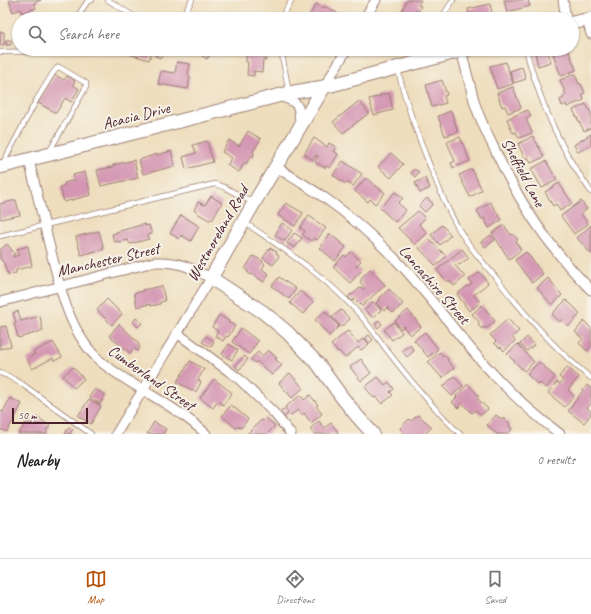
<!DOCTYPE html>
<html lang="en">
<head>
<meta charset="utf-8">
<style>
	:root { --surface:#fff; --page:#f6f6f6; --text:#202124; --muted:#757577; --line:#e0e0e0; --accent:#b45309 }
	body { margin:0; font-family:Caveat,sans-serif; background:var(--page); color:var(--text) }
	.scale { position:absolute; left:12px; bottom:10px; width:76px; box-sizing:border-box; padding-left:4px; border:2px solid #4a1f2b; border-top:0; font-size:11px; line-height:14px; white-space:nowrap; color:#4a1f2b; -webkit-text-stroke:3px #f7f3e8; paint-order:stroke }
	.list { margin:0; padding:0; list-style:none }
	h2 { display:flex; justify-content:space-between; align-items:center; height:52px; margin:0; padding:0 16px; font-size:17px }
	h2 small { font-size:13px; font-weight:400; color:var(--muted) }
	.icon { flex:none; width:22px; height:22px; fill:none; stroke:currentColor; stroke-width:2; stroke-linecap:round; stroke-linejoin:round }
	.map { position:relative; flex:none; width:591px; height:434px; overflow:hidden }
	.search { position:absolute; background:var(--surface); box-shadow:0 1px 3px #0004; left:12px; right:12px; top:12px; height:44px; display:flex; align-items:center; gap:10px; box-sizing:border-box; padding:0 14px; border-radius:22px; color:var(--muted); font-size:15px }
	.sheet { height:124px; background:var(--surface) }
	nav { display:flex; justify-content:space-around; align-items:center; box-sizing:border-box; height:56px; border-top:1px solid var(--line); background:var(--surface); font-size:11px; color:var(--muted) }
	nav a { display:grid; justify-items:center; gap:2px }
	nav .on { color:var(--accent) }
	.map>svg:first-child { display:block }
</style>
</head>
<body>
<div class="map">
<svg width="591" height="434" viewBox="0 0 591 434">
	<rect width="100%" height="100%" fill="#f7f3e8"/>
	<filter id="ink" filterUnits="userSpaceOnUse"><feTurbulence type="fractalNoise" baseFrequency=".025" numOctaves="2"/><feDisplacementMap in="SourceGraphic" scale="8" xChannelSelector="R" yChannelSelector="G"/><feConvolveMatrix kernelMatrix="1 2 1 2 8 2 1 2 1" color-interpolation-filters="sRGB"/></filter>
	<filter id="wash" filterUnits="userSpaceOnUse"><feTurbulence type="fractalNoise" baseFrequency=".012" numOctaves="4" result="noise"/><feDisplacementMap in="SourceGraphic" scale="16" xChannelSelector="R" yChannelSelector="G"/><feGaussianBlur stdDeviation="0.9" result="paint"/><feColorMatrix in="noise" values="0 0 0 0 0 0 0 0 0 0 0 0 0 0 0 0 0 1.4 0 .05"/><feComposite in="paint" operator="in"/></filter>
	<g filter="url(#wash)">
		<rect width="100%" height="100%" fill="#eedebd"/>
		<g id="blocks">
			<path fill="#d496b2" d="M9,0H41L34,3L36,8L22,13L21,9L13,12Z
				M407,0H421L418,5L421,6L418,12L415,10L411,16L402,10Z
				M504,0H528L530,6L507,12Z
				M316,4L323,8L324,6L337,13L333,19H310L308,18Z
				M490,4L493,17L484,19H469L468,9Z
				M399,12L411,19H395Z
				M0,32H4V45H0Z
				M6,40H11V45H6Z
				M123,49H153L149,60L122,52Z
				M157,49L164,51L161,58L155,56Z
				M195,49H213L207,59L196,52L197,50Z
				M232,49H241V51H240V53H236V51L232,52Z
				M248,49H266V61L263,60L262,72L254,71V76L247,75L248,62H246V54H248Z
				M303,49H314L311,54Z
				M544,49H547L551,62L538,66L535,52Z
				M566,49H568L576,70L561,76L553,54Z
				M177,62L190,64L188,75L190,76L188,89L158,84L161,71L175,73Z
				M506,62L513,84L497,89L490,66Z
				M522,67L526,79L514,83L510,71Z
				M575,74L579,84H581L585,93L582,94L584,100L567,107L566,104L562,106L560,100L564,98L563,96L566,95L560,80Z
				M55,75L64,80L67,76L75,81L73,85L79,89L71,102L65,98L56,113L38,103Z
				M442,80L447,95L444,96L446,103L432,107L426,85Z
				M513,87L521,108L508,113L505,106L502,107L497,93Z
				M389,93L393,110L374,115L369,99L381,96L380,95Z
				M359,101L369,113L343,133L333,122Z
				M586,104L591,113V128L584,131L573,110Z
				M528,110L531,116L526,119L532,133L519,138L516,132L513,133L507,119Z
				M451,111L458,132L445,136L438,116Z
				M248,131L261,139L253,151L254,154L253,157H250L246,164L244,163L239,172L227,165L232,158L222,152L229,140L239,146Z
				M591,134V145L578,152L574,145Z
				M533,136L544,157L531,163L528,157L525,159L518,144Z
				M460,137L470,161L453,168L451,163L455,161L447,142Z
				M314,138L327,147L329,143L336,147L333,151L338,154L330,168L326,166L325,168L315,162L318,156L316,155L313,160L304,154Z
				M207,141L213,162L186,169L183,157L196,153L193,145Z
				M171,151L175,166L143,174L139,160L157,154V155Z
				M391,153L403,164L391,178L378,167Z
				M134,160L138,178L101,186L97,170L113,167V165Z
				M343,161L362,174L353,186L347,182L346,184L333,175Z
				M546,161L557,180L542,188L531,169Z
				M414,169L419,172L415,177L411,173Z
				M472,169L482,190L470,197L459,175Z
				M85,172L91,195L64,202L60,187L65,185L64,183L75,180L73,175Z
				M366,178L385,193L375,204L370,199L368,202L355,191Z
				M425,178L430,188L420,193L415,183Z
				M559,183L572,203L560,211L556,204L553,206L545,192Z
				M395,192L403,198L398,203L406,210L395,222L380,208Z
				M211,196L222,203L213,219L209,220L197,213L198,212L194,210L198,202L205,205Z
				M427,198L433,204L425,212L419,206Z
				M16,200L20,215L0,219V204Z
				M581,201L587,209L581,214L588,224L574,234L561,216Z
				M490,202L502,220L489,228L484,218L482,219L477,211Z
				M286,203L303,213L295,226L278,215Z
				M418,211L425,218L419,224L427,233L415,245L398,228Z
				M181,215L199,226L191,241L181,235L179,239L170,233Z
				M309,216L326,228L317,240L314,238L311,241L303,235L305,231L300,228Z
				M282,223L292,230L285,241L275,235Z
				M145,224V226L149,225L152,234L148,235L149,239L130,244L128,240L118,242V241L114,242L112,234L116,233V232Z
				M442,225L451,235L440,245L431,235Z
				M504,225L511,235L513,234L518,240L516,242L521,250L509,259L492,233Z
				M591,225V254L577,238Z
				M99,231L104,249L81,255L76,237Z
				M294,233L302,238L295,248L287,243Z
				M330,234L346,247L335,261L320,248L323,245L322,244Z
				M491,235L495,240L485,247L481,242Z
				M429,239L446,256L436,266L419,248Z
				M7,244L15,254L13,255V257L19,255L17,249L28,246L32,266L16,270V273L8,275V272L7,273L4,263L0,259V250Z
				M270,248L277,252L276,253L279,256L273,265L263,258Z
				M462,249L469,258L459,265L457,263L455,265L465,277L454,286L449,280L447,282L437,270Z
				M351,252L361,261L356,266L361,271L350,283L333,267L344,255L346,257Z
				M526,252L543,274L532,283L515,260Z
				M253,256L263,261L262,262L265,264L262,269L269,274L264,282L252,274L251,275L247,272L248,271L245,269Z
				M370,269L385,285L362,306L355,299L352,301L348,297L351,294L352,295L361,287L363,289L365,288L360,282L362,280L361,278Z
				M480,272L488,283L474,295L480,303L469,311L457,294L468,286V287L472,284L469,280Z
				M279,277L296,289L289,299L272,286Z
				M548,278L562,295L552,305L537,288Z
				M162,286L165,301L160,302V304L151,306L150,304L137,307L134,293L143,291L142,290Z
				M389,289L403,304L393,313L387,307L384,311L376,303L380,300L379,299Z
				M300,291L313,302L303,314L290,303Z
				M107,299L122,314L112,325L97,310Z
				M566,300L574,307L577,310L580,314L569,326L562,319L560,322L552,314Z
				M373,302L381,310L373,318L365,310Z
				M482,305L495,321L486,329L484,327L482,329L478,325L480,323L472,314Z
				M341,310L350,319L341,327L332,317Z
				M408,310L421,327L410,335L403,326L401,329L395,321Z
				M18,311L21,321L40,316L43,331L18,338L14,323H16L13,313Z
				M325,311L339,326L329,336L315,320Z
				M219,315L229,321L228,322L235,326L228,337L226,336L223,341L215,336L218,331L212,327Z
				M136,318L142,323L138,327L133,322Z
				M508,319L519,331L512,337L515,341L504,351L501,347L500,348L494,343L496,341L490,335Z
				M379,320L382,324L378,328L375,324Z
				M584,321L591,328V347L587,351L579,343L583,339L575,332Z
				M394,322L402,333L392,340L384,330Z
				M119,324L139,343L138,344L140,347L137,351L134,348L130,353L109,336Z
				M6,326L11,346L0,349V327Z
				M241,328L258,341L249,354L232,342Z
				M348,331L358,343L364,338L369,344L361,350L358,347L345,358L339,351L338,352L331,345L346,332Z
				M425,332L438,349L428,357L414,340Z
				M369,335L373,340L369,343L365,338Z
				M206,336L214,341L211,347L202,342Z
				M527,337L534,345L527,351L520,344Z
				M53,342L62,357L54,361L53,358L32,369L27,359L35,354L33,352Z
				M229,344L238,350L232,360L222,354Z
				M518,344L534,362L524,371L507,354Z
				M410,345L414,351L407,357L402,351Z
				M268,350L277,358L275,359L282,365L272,375L257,361L255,363L251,359L258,352L262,356Z
				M440,352L443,356L444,355L448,359L447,360L454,368L442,378L428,362Z
				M244,356L248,359L239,370L235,366Z
				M361,359L371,373L361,381L350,367Z
				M190,361L204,369L198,380L201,382L196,392L192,389V390L177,382Z
				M539,362L555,377L546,388L540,383L538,385L527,374Z
				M73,367L84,379L74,388L63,376Z
				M567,367L579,377L568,390L574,396L565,407L548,393L557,382L560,384L563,380L559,377Z
				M290,373L303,388L292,398L279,383Z
				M454,376L463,386L452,396L443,387Z
				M378,377L385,385L389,382L394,389L390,392L393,395L382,404L376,397L374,398L365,387Z
				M214,379L232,393L223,405L218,401L213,408L200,398Z
				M468,384L479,396L477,398L488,409L481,415L476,410L472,413L462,403L458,408L452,402L457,397L456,396Z
				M587,385L591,388V404L587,408L591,411V414L584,423L568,411Z
				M95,389L105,395L100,404L89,397Z
				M301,395L304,400L310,395L318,405L316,406L322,414L311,423L304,413L302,415L298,410L291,415L288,412L287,413L288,414L283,418L279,412L283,409L285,411L286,410L285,407Z
				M10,398L22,404L7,432L0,429V413L1,411L3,412Z
				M89,399L101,406L91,424L78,416Z
				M231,405L248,419L241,428L238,426L236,428L222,416Z
				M418,415L432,427L425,434H404L400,428L409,419L411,421Z
				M496,415L502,420L504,418L510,424L509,426L512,429L508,434H497L487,425Z
				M37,417L50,426L46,431L48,433L47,434H18L27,422L31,425Z
				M266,418L275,426L267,434H247L261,420L263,421Z
				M319,421L324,428L331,423L338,432L337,433L338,434H314L310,429Z
				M154,422L166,429L163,434H147Z
				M69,427L73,429L70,434H67L65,433Z"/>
		</g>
	</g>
	<g filter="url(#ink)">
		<use href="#blocks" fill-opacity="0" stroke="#9c7e74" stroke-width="1"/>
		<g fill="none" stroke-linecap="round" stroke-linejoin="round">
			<g stroke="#9c7e74" stroke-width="6">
				<path id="lane" d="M108,0L138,19
					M76,19L87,2L92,0
					M181,19L192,0
					M282,19L283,15L292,0
					M441,19L453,0
					M281,49L289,93
					M526,49C536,89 552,128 572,163C578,173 585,182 591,192
					M0,52L55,51L56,49
					M417,59L423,49
					M398,69C404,98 415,127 426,156C437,183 447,211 463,236C473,251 485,265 497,279C525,315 555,350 591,378
					M3,163L37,99L53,73L57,68L59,67L86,83V87L49,152
					M244,222C284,249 328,278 360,315C370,326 378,338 386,349C409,379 433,408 460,434
					M0,236L206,186L215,184L224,187L254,203
					M0,373L8,376L22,384L91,434"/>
			</g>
			<g stroke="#9c7e74" stroke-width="11">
				<path id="street" d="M563,0L566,19
					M364,19L376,0
					M587,20L591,34
					M461,51C466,68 470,86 475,104C480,119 487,134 494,148C518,201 550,249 591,290
					M324,87L347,49
					M279,96C301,103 299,105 300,127
					M29,160C35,186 42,213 48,240C59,282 67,331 100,361C112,371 125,379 138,387C161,401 186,415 206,434
					M276,167C292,177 309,187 325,198C352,217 377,240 400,264C430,296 455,332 484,364C507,390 532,413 560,434
					M0,302L154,262C179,261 189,267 211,278L116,434
					M177,333L238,378L274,413L291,434"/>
			</g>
			<g stroke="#9c7e74" stroke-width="15">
				<path id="secondary" d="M572,23L591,19
					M324,87L254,203L211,278L263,312L287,332L318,364L341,396L357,416L373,434
					M0,167L289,93L324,87L468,49"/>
			</g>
			<use href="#lane" stroke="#fff" stroke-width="4.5"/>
			<use href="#street" stroke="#fff" stroke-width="9"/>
			<use href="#secondary" stroke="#fff" stroke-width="13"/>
		</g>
	</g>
	<g text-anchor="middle" stroke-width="4" stroke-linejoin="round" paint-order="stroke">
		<g font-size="16" fill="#4a1f2b" stroke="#f7f3e8">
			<text transform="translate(136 115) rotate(-14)" y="6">Acacia Drive</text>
			<text transform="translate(524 172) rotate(62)" y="6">Sheffield Lane</text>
			<text transform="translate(217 233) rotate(-60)" y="6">Westmoreland Road</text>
			<text transform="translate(108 259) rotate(-13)" y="6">Manchester Street</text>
			<text transform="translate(435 284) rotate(49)" y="6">Lancashire Street</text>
			<text transform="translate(152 377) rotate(35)" y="6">Cumberland Street</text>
		</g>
	</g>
</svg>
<div class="scale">50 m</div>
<div class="search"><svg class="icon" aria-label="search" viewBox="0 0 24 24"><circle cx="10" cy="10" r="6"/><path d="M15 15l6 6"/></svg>Search here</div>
</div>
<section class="sheet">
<h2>Nearby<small>0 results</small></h2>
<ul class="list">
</ul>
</section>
<nav>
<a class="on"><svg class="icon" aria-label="map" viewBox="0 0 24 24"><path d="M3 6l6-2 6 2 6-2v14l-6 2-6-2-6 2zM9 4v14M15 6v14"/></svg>Map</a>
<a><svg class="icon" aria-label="directions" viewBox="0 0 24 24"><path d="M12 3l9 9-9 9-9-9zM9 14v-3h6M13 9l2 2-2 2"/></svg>Directions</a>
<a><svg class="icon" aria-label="saved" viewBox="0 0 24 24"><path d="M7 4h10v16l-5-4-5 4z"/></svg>Saved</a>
</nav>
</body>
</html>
